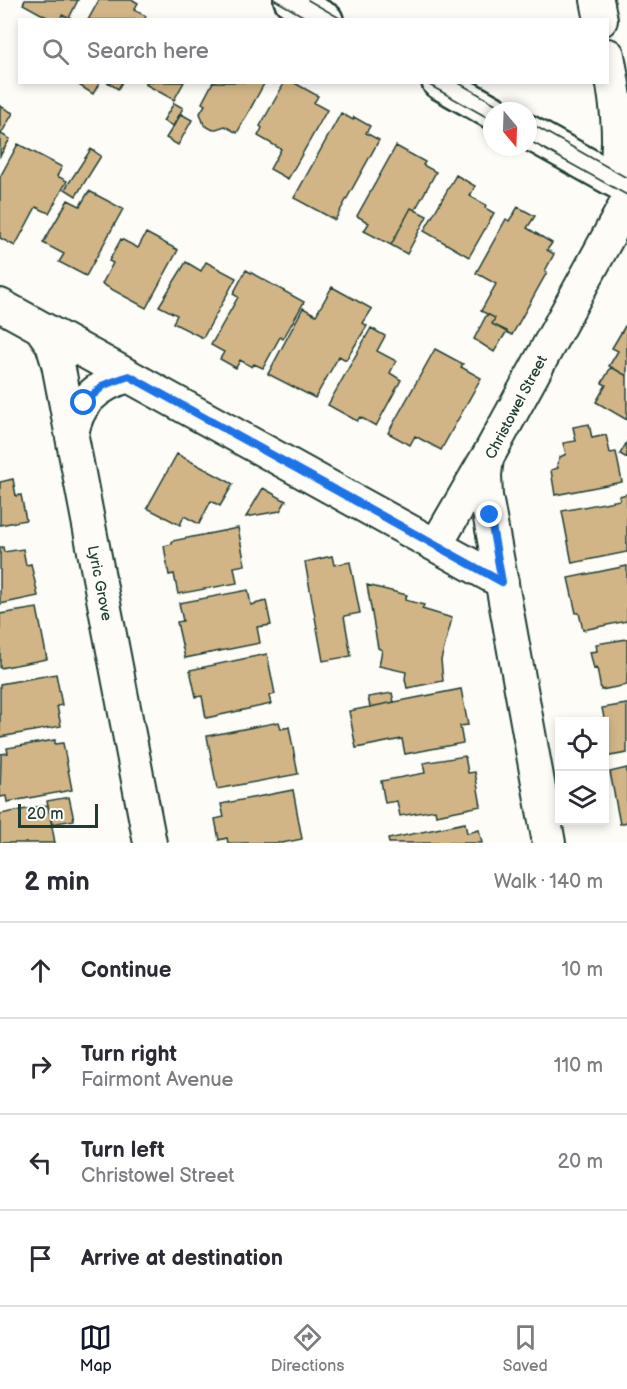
<!DOCTYPE html>
<html lang="en">
<head>
<meta charset="utf-8">
<style>
	:root { --surface:#fff; --page:#f7f7f7; --text:#2b2b33; --muted:#7c7c81; --line:#e1e1e2; --accent:#111827 }
	body { margin:0; font-family:"Balsamiq Sans",sans-serif; background:var(--page); color:var(--text) }
	.controls { position:absolute; right:18px; bottom:18px; display:grid; overflow:hidden; border-radius:0px; box-shadow:0 3px 9px #0003 }
	.controls button { width:54px; height:54px; display:grid; place-items:center; padding:0; border:0; border-bottom:2px solid var(--line); background:var(--surface); color:var(--text); font:30px sans-serif }
	.compass { position:absolute; left:483px; top:102px; width:54px; height:54px; border-radius:50%; background:var(--surface); box-shadow:0 3px 9px #0003; rotate:161deg }
	.scale { position:absolute; left:18px; bottom:15px; width:80px; box-sizing:border-box; padding-left:6px; border:3px solid #1f3d34; border-top:0; font-size:16px; line-height:21px; white-space:nowrap; color:#1f3d34; -webkit-text-stroke:4px #fdfcf7; paint-order:stroke }
	.stop { position:absolute; width:18px; height:18px; margin:-14px; border:4px solid #1a73e8; border-radius:50%; background:#fff }
	.stop.end { background:#1a73e8; border-color:#fff; box-shadow:0 2px 6px #0008 }
	.list { margin:0; padding:0; list-style:none }
	h2 { display:flex; justify-content:space-between; align-items:center; height:78px; margin:0; padding:0 24px; font-size:26px }
	h2 small { font-size:20px; font-weight:400; color:var(--muted) }
	.list li { display:grid; grid-template-columns:39px 1fr auto; gap:18px; align-items:center; box-sizing:border-box; height:96px; padding:0 24px; border-top:2px solid var(--line) }
	.list b { display:block; font-size:22px; white-space:nowrap }
	.list p { margin:0; font-size:20px; white-space:nowrap; color:var(--muted) }
	.list em { font-size:20px; font-style:normal; color:var(--muted) }
	.icon { flex:none; width:33px; height:33px; fill:none; stroke:currentColor; stroke-width:2; stroke-linecap:round; stroke-linejoin:round }
	.map { position:relative; flex:none; width:627px; height:843px; overflow:hidden }
	.search { position:absolute; background:var(--surface); box-shadow:0 3px 9px #0003; left:18px; right:18px; top:18px; height:66px; display:flex; align-items:center; gap:15px; box-sizing:border-box; padding:0 21px; border-radius:0px; color:var(--muted); font-size:22px }
	.sheet { height:462px; background:var(--surface) }
	nav { display:flex; justify-content:space-around; align-items:center; box-sizing:border-box; height:84px; border-top:2px solid var(--line); background:var(--surface); font-size:16px; color:var(--muted) }
	nav a { display:grid; justify-items:center; gap:3px }
	nav .on { color:var(--accent) }
	.map>svg:first-child { display:block }
</style>
</head>
<body>
<div class="map">
<svg width="627" height="843" viewBox="0 0 627 843">
	<rect width="100%" height="100%" fill="#fdfcf7"/>
	<filter id="ink" filterUnits="userSpaceOnUse"><feTurbulence type="fractalNoise" baseFrequency=".0167" numOctaves="2"/><feDisplacementMap in="SourceGraphic" scale="12" xChannelSelector="R" yChannelSelector="G"/><feConvolveMatrix kernelMatrix="1 2 1 2 8 2 1 2 1" color-interpolation-filters="sRGB"/></filter>
	<g filter="url(#ink)">
		<path fill="#d1b586" stroke="#1f3d34" stroke-width="1.5" d="M25,0H78L69,18L62,15L60,20H52L23,4Z
			M99,0H133L138,3L134,10L146,16L144,20H88Z
			M74,82H100L93,94Z
			M107,82H122L118,89Z
			M147,82H184L174,100L145,84Z
			M213,82H265L237,133L225,126L213,130L204,125L200,113L205,105L202,103Z
			M285,82H293L318,96L314,103L327,110L288,179L270,169L281,149L258,136L262,128L260,126Z
			M174,103L183,108L173,126L163,121Z
			M0,106L13,113L1,134L10,139L0,156Z
			M341,113L353,120L354,117L370,126L366,133L379,140L335,220L294,198Z
			M181,114L192,120L178,145L166,138Z
			M18,144L62,167L57,176L67,181L49,213L36,207L15,246L0,238V177Z
			M396,146L425,162L423,165L436,172L415,210L411,208L391,245L364,231L369,223L357,216Z
			M91,149L101,156L76,196L65,189Z
			M456,175L475,186L470,196L486,205L485,208L494,213L469,257L424,231Z
			M89,191L123,209L86,276L59,262L64,254L43,243L68,200L80,206Z
			M518,207L535,216L527,228L552,243L547,250L554,254L545,271L547,272L512,335L492,324L495,318L481,311L496,284L476,273L506,219L509,221Z
			M411,208L427,216L407,254L391,245Z
			M146,233L178,250L146,308L102,284L113,263L109,261L121,239L138,248Z
			M186,262L201,271L206,262L236,278L203,338L173,323L177,315L159,306Z
			M246,270L304,302L283,339L280,337L263,368L254,364L252,367L240,360L236,368L220,359L224,352L211,345L238,297L233,294Z
			M332,287L372,309L363,323L367,326L346,360L339,356L315,398L268,374L303,308L316,315Z
			M487,314L495,318L492,324L507,331L494,352L474,339Z
			M625,326L627,328V376L609,366L618,351L612,348Z
			M371,328L385,336L377,351L396,361L390,373L401,380L376,426L360,417L357,421L328,405Z
			M435,349L463,364L461,367L481,378L441,450L415,436L410,445L388,433Z
			M611,367L627,376V420L596,402L606,385L602,383Z
			M589,424L592,438L606,435L610,453L616,452L622,482L555,495L551,470L558,468L557,464L560,457L566,454L563,443L576,441L573,427Z
			M627,442V458L620,454Z
			M177,454L233,484L220,506L211,501L199,524L184,516L180,525L147,508Z
			M13,479L16,496L21,495L26,520L0,525V482Z
			M263,488L286,501L280,511L246,517Z
			M627,494V552L572,563L562,511L620,500L619,496Z
			M238,528L245,565L234,567L237,583L178,594L174,574L169,575L164,546L172,544V541Z
			M0,547H3L4,552L23,549L26,565L31,564L38,596L0,604Z
			M332,556L334,565L350,562L360,613L344,616L351,656L323,661L305,562Z
			M627,566V621L583,630L579,613H576L568,578Z
			M367,585L407,595L405,600L424,605L422,609L452,618L441,660L443,681L407,688L405,679L406,672L379,666L382,650L378,648Z
			M248,590L251,605L266,601L271,625L257,627L260,643L185,658L177,622L183,621L179,603Z
			M37,608L47,659L0,668V614Z
			M627,639V685L601,690L597,668L594,669L590,652L597,651L596,644Z
			M267,654L275,694L269,696L271,704L206,718L202,696L196,697L190,670Z
			M56,674L62,705L57,706L61,726L0,737V684Z
			M461,689L468,725L460,726L463,743L405,754L402,739L356,748L349,711Z
			M392,693L394,702L370,707L368,697Z
			M627,704V753L604,757V728L606,727L602,708Z
			M279,722L281,729L289,727L298,774L217,789L207,736Z
			M55,740V744L63,743L72,790L7,802L6,796L0,797L1,754L8,753L7,748Z
			M465,756L468,773L475,772L481,806L436,815L435,810L400,816L397,801L385,803L381,781L425,773L423,763Z
			M627,768V822L620,824L610,772Z
			M293,790L302,839L282,843H228L227,838L219,840L215,819L224,817L221,804Z
			M69,797L74,820L52,824L47,801Z
			M48,805L55,843H0V814Z
			M465,823L467,833L479,830L482,843H389L388,839Z"/>
		<g fill="none" stroke-linecap="round" stroke-linejoin="round">
			<g stroke="#1f3d34" stroke-width="36">
				<path id="minor" d="M597,0L601,20
					M608,55C616,99 622,136 615,180
					M0,305L502,582
					M40,327L52,344L58,364L150,843
					M72,436C76,403 98,384 129,376
					M436,545L486,459
					M549,843L486,496L485,475L487,458L627,202"/>
			</g>
			<g stroke="#1f3d34" stroke-width="38">
				<path id="primary" d="M291,0L326,20
					M439,82L492,112
					M528,132L627,187"/>
			</g>
			<use href="#minor" stroke="#fdfcf7" stroke-width="32"/>
			<use href="#primary" stroke="#fdfcf7" stroke-width="33"/>
			<path stroke="#1f3d34" stroke-width="1.5" d="M275,0L310,20
				M308,0L343,20
				M424,82L492,120
				M457,82L508,111
				M528,122L627,178
				M528,140L627,195"/>
		</g>
	</g>
	<g fill="none" stroke-linecap="round" stroke-linejoin="round" filter="url(#ink)">
		<path stroke="#1a73e8" stroke-width="8" d="M84,403L104,385L129,376L502,582L490,515"/>
	</g>
	<g text-anchor="middle" stroke-width="5" stroke-linejoin="round" paint-order="stroke">
		<g font-size="15" fill="#1f3d34" stroke="#fdfcf7">
			<text transform="translate(516 407) rotate(-62)" y="5">Christowel Street</text>
			<text transform="translate(100 583) rotate(79)" y="5">Lyric Grove</text>
		</g>
	</g>
</svg>
<div class="controls">
<button><svg class="icon" aria-label="locate" viewBox="0 0 24 24"><circle cx="12" cy="12" r="6"/><path d="M12 2v4M12 18v4M2 12h4M18 12h4"/></svg></button>
<button><svg class="icon" aria-label="layers" viewBox="0 0 24 24"><path d="M12 4l9 5-9 5-9-5zM3 14l9 5 9-5"/></svg></button>
</div>
<svg class="compass" viewBox="-18 -18 36 36"><path d="M0-13l5 13h-10z" fill="#e53935"/><path d="M0 13l5-13h-10z" fill="#7c7c81"/></svg>
<div class="scale">20 m</div>
<div class="stop" style="left:84px;top:403px"></div>
<div class="stop end" style="left:490px;top:515px"></div>
<div class="search"><svg class="icon" aria-label="search" viewBox="0 0 24 24"><circle cx="10" cy="10" r="6"/><path d="M15 15l6 6"/></svg>Search here</div>
</div>
<section class="sheet">
<h2>2 min<small>Walk · 140 m</small></h2>
<ul class="list">
<li><svg class="icon" aria-label="ahead" viewBox="0 0 24 24"><path d="M12 20V5M6 11l6-6 6 6"/></svg><div><b>Continue</b></div><em>10 m</em></li>
<li><svg class="icon" aria-label="right" viewBox="0 0 24 24"><path d="M7 20v-9h11M14 6l5 5-5 5"/></svg><div><b>Turn right</b><p>Fairmont Avenue</p></div><em>110 m</em></li>
<li><svg class="icon" aria-label="left" viewBox="0 0 24 24"><path d="M17 20v-9H6M10 6l-5 5 5 5"/></svg><div><b>Turn left</b><p>Christowel Street</p></div><em>20 m</em></li>
<li><svg class="icon" aria-label="arrive" viewBox="0 0 24 24"><path d="M6 21V4h12l-3 4 3 4H6"/></svg><div><b>Arrive at destination</b></div></li>
</ul>
</section>
<nav>
<a class="on"><svg class="icon" aria-label="map" viewBox="0 0 24 24"><path d="M3 6l6-2 6 2 6-2v14l-6 2-6-2-6 2zM9 4v14M15 6v14"/></svg>Map</a>
<a><svg class="icon" aria-label="directions" viewBox="0 0 24 24"><path d="M12 3l9 9-9 9-9-9zM9 14v-3h6M13 9l2 2-2 2"/></svg>Directions</a>
<a><svg class="icon" aria-label="saved" viewBox="0 0 24 24"><path d="M7 4h10v16l-5-4-5 4z"/></svg>Saved</a>
</nav>
</body>
</html>
